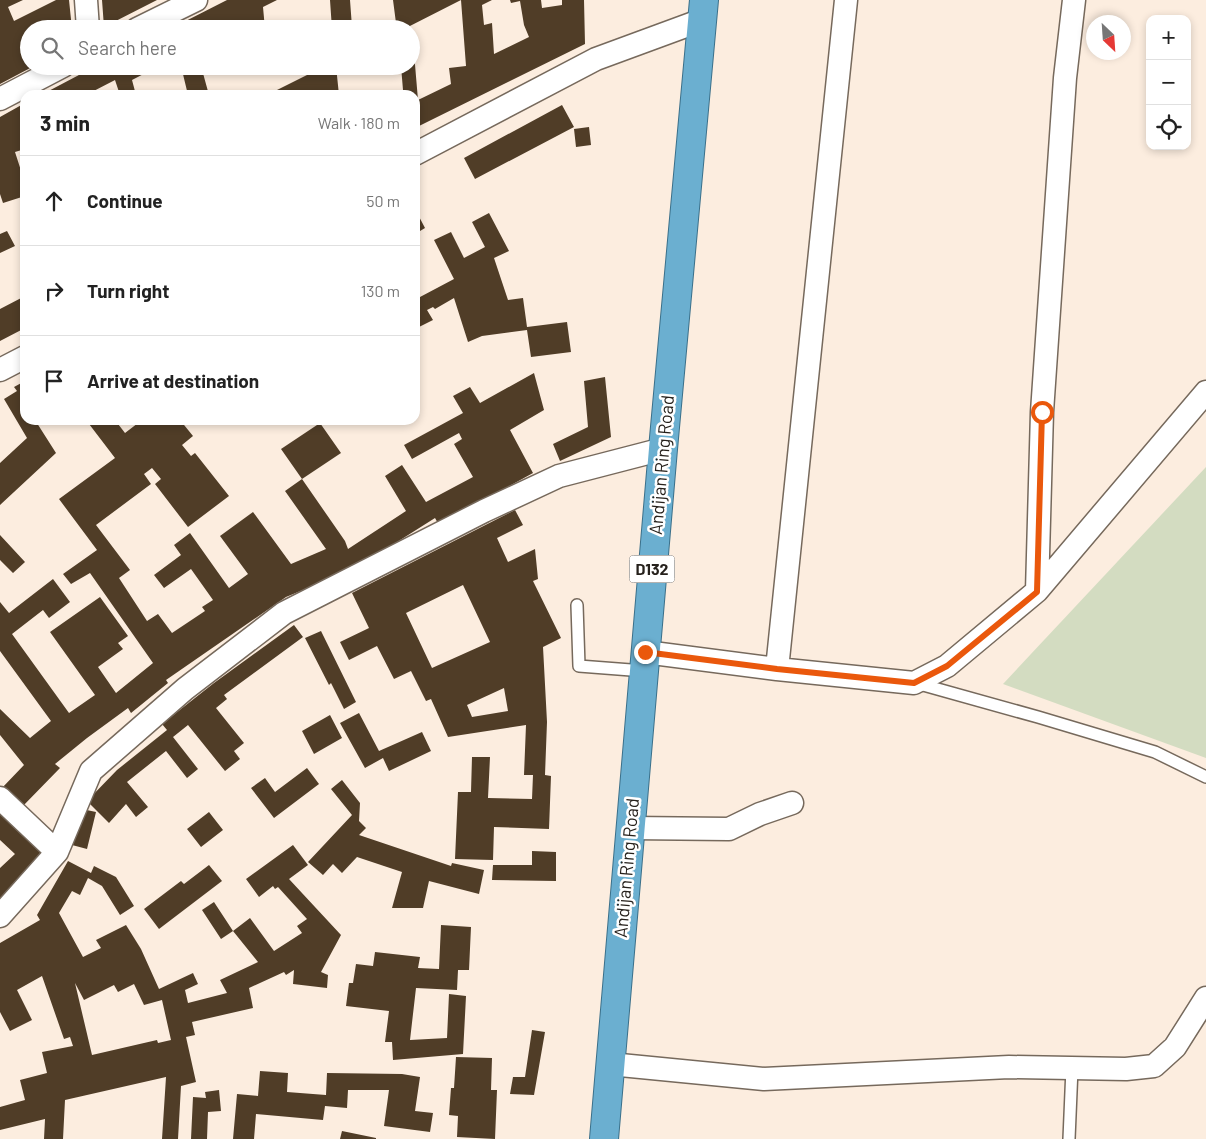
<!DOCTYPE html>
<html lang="en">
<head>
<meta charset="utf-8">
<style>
	:root { --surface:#fff; --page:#f6f6f6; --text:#222; --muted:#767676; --line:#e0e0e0 }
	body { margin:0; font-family:Barlow,sans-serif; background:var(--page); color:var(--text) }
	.controls { position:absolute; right:15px; top:15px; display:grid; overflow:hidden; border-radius:10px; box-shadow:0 2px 8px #0003 }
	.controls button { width:45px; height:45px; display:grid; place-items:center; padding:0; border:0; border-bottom:1px solid var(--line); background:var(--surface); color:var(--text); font:25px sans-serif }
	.compass { position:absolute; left:1086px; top:15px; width:45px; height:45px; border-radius:50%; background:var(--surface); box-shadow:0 2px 8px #0003; rotate:155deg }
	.stop { position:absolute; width:15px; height:15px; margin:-11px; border:4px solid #ea580c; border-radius:50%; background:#fff }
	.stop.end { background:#ea580c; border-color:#fff; box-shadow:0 1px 5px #0008 }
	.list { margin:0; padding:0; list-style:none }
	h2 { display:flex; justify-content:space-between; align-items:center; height:65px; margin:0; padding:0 20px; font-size:21px }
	h2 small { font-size:16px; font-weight:400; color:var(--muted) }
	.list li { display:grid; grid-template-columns:32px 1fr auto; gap:15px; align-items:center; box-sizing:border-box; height:90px; padding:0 20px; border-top:1px solid var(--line) }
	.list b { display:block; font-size:19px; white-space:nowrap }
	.list em { font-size:16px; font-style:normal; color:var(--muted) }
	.icon { flex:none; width:28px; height:28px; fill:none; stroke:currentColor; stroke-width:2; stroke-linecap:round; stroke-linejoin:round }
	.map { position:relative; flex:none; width:1206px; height:1139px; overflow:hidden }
	.search { position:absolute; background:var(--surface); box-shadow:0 2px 8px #0003; left:20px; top:20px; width:400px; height:55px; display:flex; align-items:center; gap:12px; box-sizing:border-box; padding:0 18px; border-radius:28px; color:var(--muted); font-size:19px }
	.panel { position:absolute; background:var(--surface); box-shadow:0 2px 8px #0003; left:20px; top:90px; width:400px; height:335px; border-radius:15px }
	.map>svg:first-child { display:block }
</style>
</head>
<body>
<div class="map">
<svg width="1206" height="1139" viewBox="0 0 1206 1139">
	<rect width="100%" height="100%" fill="#fceddf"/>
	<path fill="#d3dcc1" d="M1206,467V758L1003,684Z"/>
	<path fill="#503d27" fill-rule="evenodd" d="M0,0H23L8,7L14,21L56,0H69L72,29H29V66H34L0,84Z
		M102,0H157L104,27Z
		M227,0H277L263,7L265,29H170Z
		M330,0H350L352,27L396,23L393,0H461L404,29H332Z
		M461,0H492L482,5L484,25L492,23L494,54L529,37L524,25L520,1L511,3L510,0H541L542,8L562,5V0H584L585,44L415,128V95H386L385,92L403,90L401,66H411V41H413L418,100L451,84L449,68L466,66Z
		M96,66H159L132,80L136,95H120L115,80L86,95H41Z
		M181,66H201L209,95H188Z
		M325,66H336L339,95H267Z
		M25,103V149L15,152L25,183V196L3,203L0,194V117Z
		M562,105L574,127L475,179L464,158Z
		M589,127L591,145L576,147L574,129Z
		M415,209L425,228L415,234Z
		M489,213L509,251L494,258L508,300L523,298L527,327L567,322L571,352L531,357L527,330L482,336L468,342L454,298L435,309L433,307L427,310L433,320L417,328L415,324V287L420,297L454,279L434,240L451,232L464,258L485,247L472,222Z
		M7,231L15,246L0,253V234Z
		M25,296V328L0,341V309Z
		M534,373L544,410L510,430L533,473L439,525L435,518L356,568L286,597L166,680L168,683L131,713L128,708L87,738L55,764L60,768L21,808L1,789L24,765L0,735V709L30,738L51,721L0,651V602L9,613L53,579L70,602L49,618L43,610L12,634L69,713L95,695L50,632L100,597L128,636L118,643L123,649L98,667L116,693L153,663L90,573L71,584L63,574L97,550L59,499L115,458L86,420H115L125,433L142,420H180L193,436L182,445L191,456L195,453L229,496L188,527L155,484L161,479L152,468L144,474L151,484L96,525L130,570L119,578L147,621L158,614L172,633L205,611L202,607L213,600L191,569L164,588L154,575L181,555L174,545L190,533L229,588L248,574L220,536L253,512L291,564L326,549L285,491L302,479L281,449L320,423L341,453L302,479L345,541L348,549L406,511L385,476L402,465L426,502L473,477L454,444L462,439L459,433L412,459L404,445L463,413L453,396L470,387L480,403Z
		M605,377L611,437L560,461L553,444L588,427L584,381Z
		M25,381V420H35L56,453L0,505V463L27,438L4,399L17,391L14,387Z
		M515,510L523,525L497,538L508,562L535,549L538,579L533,581L561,638L543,647L547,722L545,775L551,776L549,829L494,827L493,860L455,859L458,792H471L472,757H490L488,798L532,799L533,775H524L526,725L448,737L431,699L426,701L411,671L394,679L377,646L349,660L340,642L369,628L352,593ZM463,585L490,642L432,668L406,613ZM504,688L508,711L472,717L467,705Z
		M0,535L25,562L13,573L0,560Z
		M294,625L303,637L224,695L227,699L216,708L244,743L234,751L240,759L225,771L188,725L173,737L198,769L187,778L166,751L127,782L148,807L136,817L126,804L109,823L87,801L117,770L167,730L162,724L214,683Z
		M321,631L356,702L344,709L331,683L329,685L305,638Z
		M359,713L379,751L422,732L431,751L389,771L383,758L365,768L340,723Z
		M330,715L342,738L314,754L302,731Z
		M307,768L319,784L274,818L251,788L265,778L275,792Z
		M342,780L360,803L359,821L366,828L359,835L451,866L452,863L484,870L479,894L429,881L423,908H392L402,872L357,857L342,873L333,864L323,875L308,862L352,815L331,789Z
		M82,809L96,812L87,849L72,845Z
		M0,811L42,853L0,903V868L15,854L0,840Z
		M209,812L223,830L201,847L187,829Z
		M293,845L308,865L289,879L341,935L321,972L328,975L327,988L293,984L294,970L286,975L284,972L249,988L253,1008L192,1022L195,1035L186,1037L196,1082L181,1086L178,1139H162L166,1077L65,1100L63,1139H44L45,1119L0,1130V1107L25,1100L20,1080L47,1073L42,1052L73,1046L70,1037L64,1039L42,976L17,990L32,1020L10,1031L0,1012V943L40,920L37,915L68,861L91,873L94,866L116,877L134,906L120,915L102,886L88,878L80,895L72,891L59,913L83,957L101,948L96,940L126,925L141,949L159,989L193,973L198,984L185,990L188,1003L227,993L220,980L258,962L233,931L250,918L274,951L302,933L297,926L307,919L278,887L275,889L273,886L259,897L246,879ZM75,983L84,1000L114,985L118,992L134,984L144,1005L162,1000L171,1040L158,1043L157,1040L92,1055Z
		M532,851L556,852V881L492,880L493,865H532Z
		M209,865L222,881L159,929L144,909L181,881L184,884Z
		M214,902L233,931L221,939L202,910Z
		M441,925L471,927L469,970H458L457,990L416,988L410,1040L447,1038L449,994L466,996L463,1054L393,1060L392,1042H385L389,1011L346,1006L349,983H353L356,964L373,966L375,952L420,957L418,968L439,969Z
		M532,1030L545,1032L534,1095L510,1094L513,1077H525Z
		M456,1057L492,1058L491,1090H497L495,1139L457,1137L458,1116L449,1115L451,1088H454Z
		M260,1071L288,1073L287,1092L326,1095L327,1073L402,1074L420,1077L415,1111L433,1113L430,1132L384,1126L389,1090H348L347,1108L325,1106L323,1120L256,1114L254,1139H233L237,1094L258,1096Z
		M219,1090L221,1111L208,1112L207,1139H191L193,1097L206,1098L205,1092Z
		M342,1131L376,1138V1139H340Z"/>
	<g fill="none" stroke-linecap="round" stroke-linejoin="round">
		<g stroke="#76695c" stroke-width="14">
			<path id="service" d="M577,605L579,666L644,671
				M916,683L1038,717L1155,752L1206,777
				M1069,1139L1072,1068"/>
		</g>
		<g stroke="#76695c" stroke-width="25">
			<path id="minor" d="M86,0L88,29
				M137,29L196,0
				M0,99L63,66
				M415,154L596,59L702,20
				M0,370L25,357
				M1037,591L1042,412L1065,78L1074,0
				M645,652L777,669L914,683L947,666L1037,591L1206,392
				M777,669L846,0
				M0,798L57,852
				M630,828L729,829L760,814L792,803
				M0,916L57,852L91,771L185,689L284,613L484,511L559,476L663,449
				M610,1064L764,1079L1009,1067L1126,1069L1154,1066L1175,1047L1206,998"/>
		</g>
		<g stroke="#3b708a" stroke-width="30">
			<path id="trunk" d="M604,1139L663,449L704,0"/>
		</g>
		<use href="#service" stroke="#fff" stroke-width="11"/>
		<use href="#minor" stroke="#fff" stroke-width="22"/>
		<use href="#trunk" stroke="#6bafd0" stroke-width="28"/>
	</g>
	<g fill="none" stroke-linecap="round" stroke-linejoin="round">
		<path stroke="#ea580c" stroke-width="6" d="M645,652L777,669L914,683L947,666L1037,592L1042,412"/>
	</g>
	<g text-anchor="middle" stroke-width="5" stroke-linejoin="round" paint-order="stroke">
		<rect fill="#fff" stroke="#676460" stroke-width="1" x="629.5" y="555.5" width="45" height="27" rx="4"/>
		<g font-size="16" font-weight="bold" fill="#26211c">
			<text x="652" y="575">D132</text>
		</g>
		<g font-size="18" fill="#26211c" stroke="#fff">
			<text transform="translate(662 465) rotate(-85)" y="6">Andijan Ring Road</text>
			<text transform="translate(627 868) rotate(-85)" y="6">Andijan Ring Road</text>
		</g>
	</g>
</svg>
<div class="controls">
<button>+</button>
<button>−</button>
<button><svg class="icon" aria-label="locate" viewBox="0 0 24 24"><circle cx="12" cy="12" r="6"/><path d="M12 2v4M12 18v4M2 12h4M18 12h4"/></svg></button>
</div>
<svg class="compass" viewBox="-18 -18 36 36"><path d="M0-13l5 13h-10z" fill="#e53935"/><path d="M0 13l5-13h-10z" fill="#767676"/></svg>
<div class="stop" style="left:1042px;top:412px"></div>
<div class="stop end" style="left:645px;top:652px"></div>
<div class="search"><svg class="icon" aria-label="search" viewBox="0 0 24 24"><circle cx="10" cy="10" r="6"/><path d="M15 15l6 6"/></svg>Search here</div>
<section class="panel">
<h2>3 min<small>Walk · 180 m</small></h2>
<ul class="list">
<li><svg class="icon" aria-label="ahead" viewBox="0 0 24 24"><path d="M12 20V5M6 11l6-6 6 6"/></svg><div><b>Continue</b></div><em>50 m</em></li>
<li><svg class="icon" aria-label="right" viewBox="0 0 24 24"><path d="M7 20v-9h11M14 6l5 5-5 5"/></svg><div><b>Turn right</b></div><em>130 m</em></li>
<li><svg class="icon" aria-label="arrive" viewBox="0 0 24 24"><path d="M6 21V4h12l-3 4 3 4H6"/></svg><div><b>Arrive at destination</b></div></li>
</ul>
</section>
</div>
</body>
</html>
